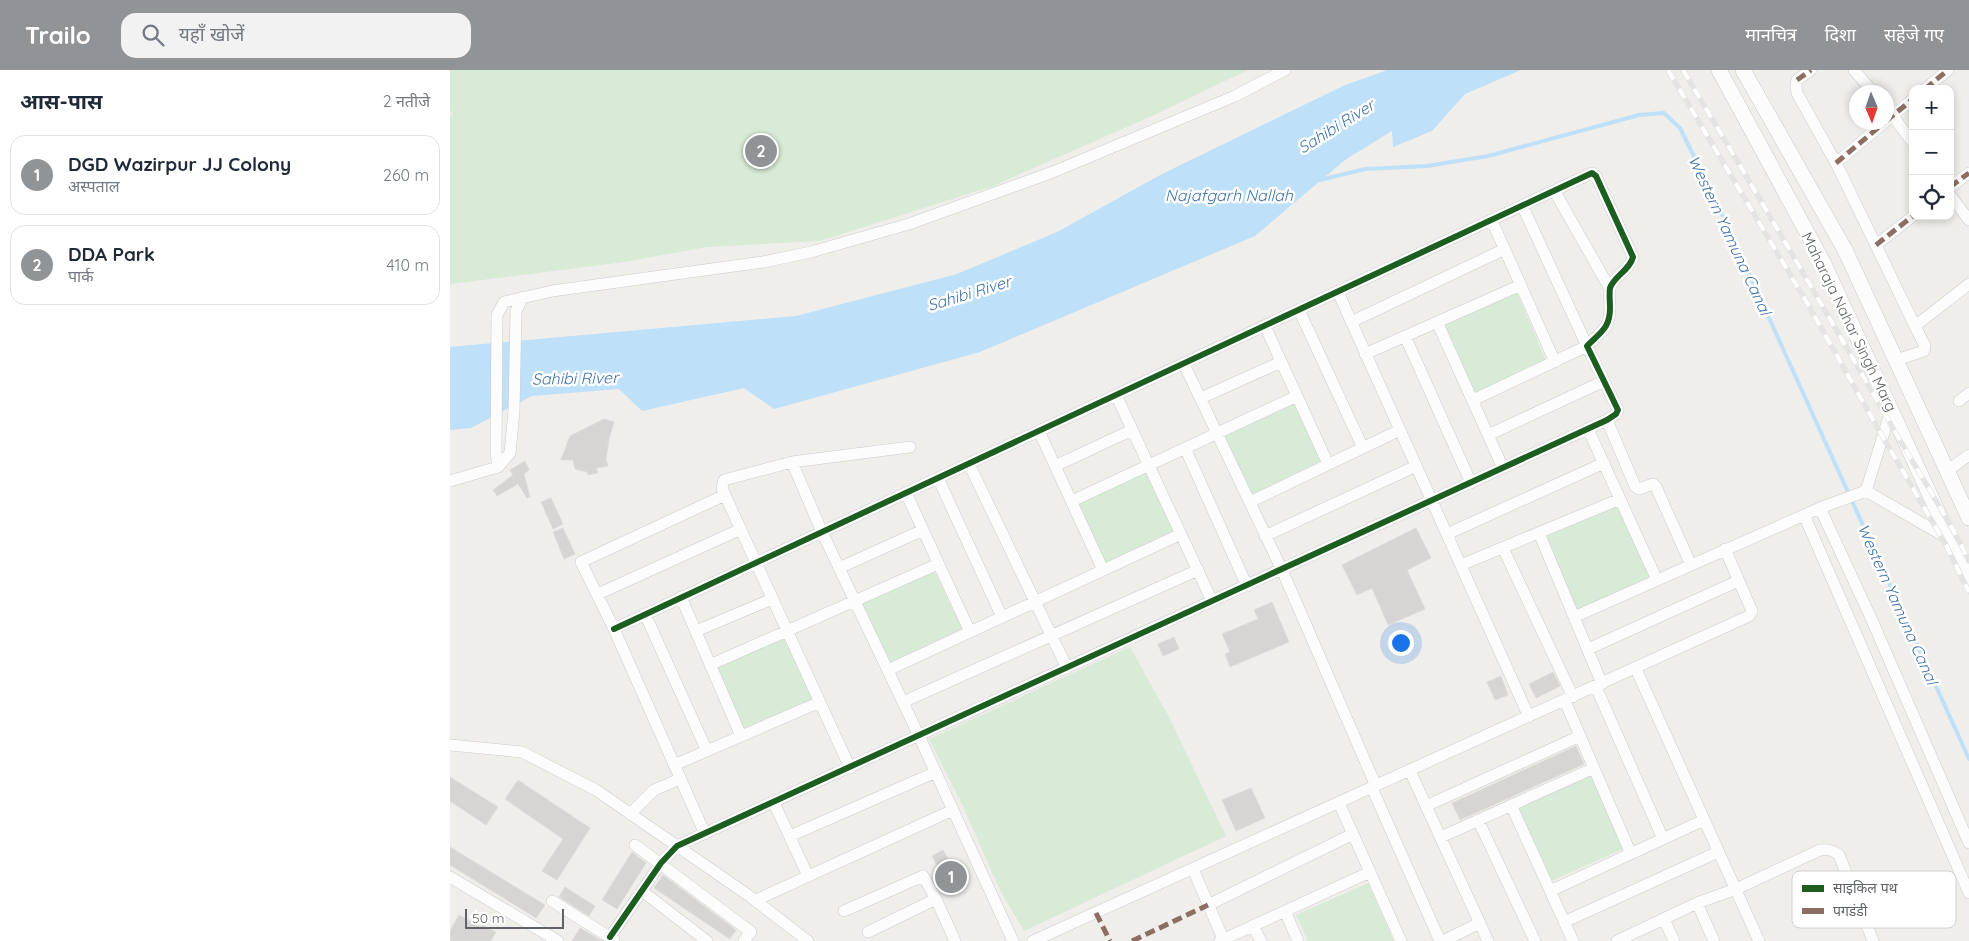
<!DOCTYPE html>
<html lang="hi">
<head>
<meta charset="utf-8">
<style>
	:root { --surface:#fff; --page:#f2f2f3; --text:#1f2937; --muted:#747a83; --line:#e0e1e3; --accent:#919496 }
	body { margin:0; font-family:Quicksand,"Noto Sans Devanagari",sans-serif; background:var(--page); color:var(--text) }
	.controls { position:absolute; right:15px; top:15px; display:grid; overflow:hidden; border-radius:10px; box-shadow:0 2px 8px #0003 }
	.controls button { width:45px; height:45px; display:grid; place-items:center; padding:0; border:0; border-bottom:1px solid var(--line); background:var(--surface); color:var(--text); font:25px sans-serif }
	.compass { position:absolute; left:1399px; top:15px; width:45px; height:45px; border-radius:50%; background:var(--surface); box-shadow:0 2px 8px #0003; rotate:178deg }
	.scale { position:absolute; left:15px; bottom:12px; width:99px; box-sizing:border-box; padding-left:5px; border:2px solid #5f6368; border-top:0; font-size:14px; line-height:18px; white-space:nowrap; color:#5f6368; -webkit-text-stroke:4px #fff; paint-order:stroke }
	.you { position:absolute; left:950px; top:572px; width:18px; height:18px; margin:-12px; border:4px solid #fff; border-radius:50%; background:#1a73e8; box-shadow:0 0 0 8px #1a73e833 }
	.badge { display:grid; place-items:center; width:32px; height:32px; border-radius:50%; background:var(--accent); color:#fff; font-size:16px; font-weight:700 }
	.pin { position:absolute; translate:-50% -50%; border:2px solid #fff; box-shadow:0 1px 5px #0006 }
	.list { margin:0; padding:0; list-style:none }
	h2 { display:flex; justify-content:space-between; align-items:center; height:65px; margin:0; padding:0 20px; font-size:21px }
	h2 small { font-size:16px; font-weight:400; color:var(--muted) }
	.list li { display:grid; grid-template-columns:32px 1fr auto; gap:15px; align-items:center; box-sizing:border-box; height:80px; margin:0 10px 10px; padding:0 10px; border:1px solid var(--line); border-radius:15px }
	.list b { display:block; font-size:19px; white-space:nowrap }
	.list p { margin:0; font-size:16px; white-space:nowrap; color:var(--muted) }
	.list em { font-size:16px; font-style:normal; color:var(--muted) }
	.icon { flex:none; width:28px; height:28px; fill:none; stroke:currentColor; stroke-width:2; stroke-linecap:round; stroke-linejoin:round }
	.map { position:relative; flex:none; width:1519px; height:871px; overflow:hidden }
	header { display:flex; align-items:center; gap:30px; box-sizing:border-box; height:70px; padding:0 25px; background:var(--accent); color:#fff }
	header strong { font-size:24px }
	nav { display:flex; gap:28px; margin-inline-start:auto; font-size:18px }
	.search { width:350px; height:45px; background:var(--page); display:flex; align-items:center; gap:12px; box-sizing:border-box; padding:0 18px; border-radius:15px; color:var(--muted); font-size:19px }
	main { display:flex }
	aside { flex:1; background:var(--surface) }
	.map>svg:first-child { display:block }
</style>
</head>
<body>
<header>
<strong>Trailo</strong>
<div class="search"><svg class="icon" aria-label="search" viewBox="0 0 24 24"><circle cx="10" cy="10" r="6"/><path d="M15 15l6 6"/></svg>यहाँ खोजें</div>
<nav><a>मानचित्र</a><a>दिशा</a><a>सहेजे गए</a></nav>
</header>
<main>
<aside>
<h2>आस-पास<small>2 नतीजे</small></h2>
<ul class="list">
<li><span class="badge">1</span><div><b>DGD Wazirpur JJ Colony</b><p>अस्पताल</p></div><em>260 m</em></li>
<li><span class="badge">2</span><div><b>DDA Park</b><p>पार्क</p></div><em>410 m</em></li>
</ul>
</aside>
<div class="map">
<svg width="1519" height="871" viewBox="0 0 1519 871">
	<rect width="100%" height="100%" fill="#efeeea"/>
	<path fill="#d8ebd6" d="M0,0H798L704,45L543,116L370,171L257,177L174,192L0,214V45H3L0,40Z
		M1066,221L1097,293L1025,324L994,252Z
		M843,331L874,394L801,428L771,365Z
		M697,398L727,461L655,495L625,432Z
		M1167,435L1200,508L1127,540L1095,467Z
		M483,498L513,561L441,595L411,532Z
		M336,565L366,628L294,662L263,599Z
		M680,577L718,645L776,766L574,861L551,822L511,732L479,669Z
		M1141,706L1173,779L1101,811L1068,738Z
		M918,813L944,871H858L846,845Z"/>
	<path fill="#bfe0f9" d="M937,0H1071L1015,24L982,61L943,77L942,61L895,90L805,166L530,282L324,339L294,318L192,341L169,319L82,326L21,358L0,360V277L346,246L507,204L607,162L712,104L893,16Z"/>
	<g fill="none" stroke-linecap="round" stroke-linejoin="round">
		<path stroke="#bfe0f9" stroke-width="4" d="M870,110L915,99L977,96L1038,86L1189,45L1214,43L1230,58L1266,131L1519,689"/>
	</g>
	<path fill="#d6d5d3" stroke="#deddd9" d="M154,349L164,352L159,369L156,389L158,396L146,398L148,403L138,405L137,402L125,399L123,390H111L120,366Z
		M75,391L79,400L74,404L80,427L77,428L68,414L47,426L43,420L63,405L60,400Z
		M101,428L113,454L103,459L91,432Z
		M113,458L125,484L114,489L103,462Z
		M966,458L981,488L957,500L975,539L938,555L922,518L907,525L892,495Z
		M822,532L839,572L780,597L775,584L780,582L772,564L808,549L804,540Z
		M724,567L729,579L713,586L708,574Z
		M1103,602L1110,616L1086,628L1079,614Z
		M1051,606L1058,625L1045,630L1037,612Z
		M1126,676L1134,694L1010,750L1002,733Z
		M0,707L48,737L36,755L0,731Z
		M68,710L140,758L107,810L92,801L113,769L55,729Z
		M801,718L815,748L786,761L772,730Z
		M0,777L95,835L86,848L0,795Z
		M493,780L513,815L501,821L482,786Z
		M182,782L196,793L167,839L152,830Z
		M213,805L286,860L280,869L204,818Z
		M115,817L145,836L139,846L109,827Z
		M9,845L31,857L32,855L46,862L41,871H0V861Z
		M130,858L152,871H122Z"/>
	<g fill="none" stroke-linecap="round" stroke-linejoin="round">
		<g stroke="#cbcccc" stroke-width="12">
			<path id="street" d="M1361,0L1347,10L1346,16L1347,23L1387,95
				M1404,0L1423,22
				M1475,19L1498,0
				M1436,37L1463,73
				M1439,49L1463,29
				M1435,52L1386,93L1465,256
				M1500,117L1519,103
				M1105,122L1160,219
				M1500,125L1519,150
				M1042,151L1105,292
				M1426,175L1463,146
				M888,222L1079,647
				M849,240L913,378
				M901,252L1055,179
				M987,252L1053,398
				M815,256L878,394
				M955,266L1021,413
				M915,284L1071,215
				M1446,290L1474,281L1475,276L1465,256L1519,214
				M734,294L832,500L926,716
				M666,325L762,531
				M751,328L831,292
				M1023,330L1137,276L1073,137
				M1509,331L1519,323
				M1157,350L1185,416L1189,419L1203,414L1206,417L1241,495
				M1138,359L1207,510
				M589,361L653,500
				M1038,365L1154,311
				M735,378L797,516
				M342,392L372,462L469,666L563,871
				M519,394L617,598
				M605,396L682,360
				M48,397L46,382L47,245L54,232L102,221L313,192L361,182L459,154L603,102L785,26L835,0
				M1497,401L1519,385
				M488,408L552,547
				M0,411L48,397L60,383L64,341L66,241L73,227
				M1416,421L1501,470
				M1416,421L1441,340
				M456,423L520,562
				M275,425L272,418L274,410L342,392L460,377
				M622,431L847,326
				M800,432L950,360
				M1370,438L1421,548L1519,773
				M1354,445L1519,823
				M1089,463L1152,614
				M997,464L1154,393
				M815,466L966,396
				M1053,478L1123,627
				M1011,495L1170,429
				M389,498L473,460
				M148,524L291,459
				M231,527L291,666
				M195,544L257,681
				M1124,547L1370,438L1416,421
				M246,561L322,529
				M1138,579L1288,511
				M260,595L488,494
				M1186,599L1309,871
				M438,600L731,464
				M1146,617L1213,769
				M1115,631L1181,784
				M453,632L748,500
				M0,675L72,682L146,720L298,825L358,871
				M224,695L370,632
				M960,701L1038,871
				M922,718L990,871
				M324,733L358,806
				M889,733L951,871
				M1061,735L1123,871
				M976,736L1130,666
				M180,744L204,720L230,709
				M1028,750L1085,871
				M255,764L164,559L131,492L275,425L400,698
				M340,766L486,702
				M991,767L1144,698
				M185,775L301,862L294,871
				M743,799L774,871
				M0,807L108,871
				M192,821L257,871
				M1100,821L1254,750
				M306,830L503,740
				M102,831L164,870
				M1247,833L1264,871
				M758,835L903,764
				M394,841L473,806L486,829L505,871
				M835,841L848,871
				M1214,849L1224,871
				M1114,852L1268,782
				M803,856L811,871
				M418,862L486,829
				M160,867L211,793L227,776L1157,350L1166,344L1168,340L1137,276C1151,262 1160,258 1160,238C1160,232 1159,224 1160,218C1164,206 1180,200 1183,187L1146,106L1142,103L164,559
				M583,871L1299,546L1302,541L1275,479
				M770,871L920,802
				M993,871L1030,853
				M1167,871L1247,833L1286,819L1370,780C1378,779 1383,780 1389,785L1423,871"/>
		</g>
		<g stroke="#cacacb" stroke-width="16">
			<path id="secondary" d="M1269,0L1373,192L1519,510
				M1293,0L1395,180L1519,448"/>
		</g>
		<use href="#street" stroke="#fdfcfc" stroke-width="11"/>
		<use href="#secondary" stroke="#fdfcfc" stroke-width="15"/>
		<g stroke="#e4e4e4" stroke-width="5.5">
			<path id="rail" d="M1218,0L1356,231L1430,362L1496,475L1519,522
				M1233,0C1303,117 1372,234 1440,353C1466,399 1496,443 1519,491"/>
		</g>
		<use href="#rail" stroke="#fff" stroke-width="4" stroke-dasharray="11" stroke-linecap="butt"/>
		<path stroke="#8d6e63" stroke-width="5" stroke-dasharray="10 5" stroke-linecap="butt" d="M1347,10L1361,0
			M1475,19L1498,0
			M1436,51L1463,29
			M1386,93L1435,52
			M1500,117L1519,103
			M1426,175L1463,146
			M646,843L660,871
			M682,871L758,835"/>
		<g stroke="#fff" stroke-width="9">
			<path id="cycleway" d="M160,867L211,793L227,776L1157,350L1166,344L1168,340L1137,276C1151,262 1160,258 1160,238C1160,232 1159,224 1160,218C1164,206 1180,200 1183,187L1146,106L1142,103L164,559"/>
		</g>
		<use href="#cycleway" stroke="#1b5e20" stroke-width="6"/>
	</g>
	<g text-anchor="middle" stroke-width="5" stroke-linejoin="round" paint-order="stroke">
		<g font-size="15" fill="#5f6368" stroke="#fff">
			<text transform="translate(1399 252) rotate(64)" y="5">Maharaja Nahar Singh Marg</text>
		</g>
		<g font-size="16" font-style="italic" fill="#4174aa" stroke="#fff">
			<text transform="translate(886 56) rotate(-32)" y="6">Sahibi River</text>
			<text x="779" y="131">Najafgarh Nallah</text>
			<text transform="translate(1280 165) rotate(65)" y="6">Western Yamuna Canal</text>
			<text transform="translate(519 223) rotate(-17)" y="6">Sahibi River</text>
			<text transform="translate(125 308) rotate(-1)" y="6">Sahibi River</text>
			<text transform="translate(1448 534) rotate(66)" y="6">Western Yamuna Canal</text>
		</g>
	</g>
	<rect x="1342" y="801" width="164" height="57" rx="8" fill="#fff" stroke="#cfd0d2" stroke-width="1"/>
	<rect x="1352" y="815" width="22" height="7" fill="#1b5e20"/>
	<rect x="1352" y="838" width="22" height="6" fill="#8d6e63"/>
	<g font-size="14" fill="#5f6368">
		<text x="1383" y="823">साइकिल पथ</text>
		<text x="1383" y="846">पगडंडी</text>
	</g>
</svg>
<div class="controls">
<button>+</button>
<button>−</button>
<button><svg class="icon" aria-label="locate" viewBox="0 0 24 24"><circle cx="12" cy="12" r="6"/><path d="M12 2v4M12 18v4M2 12h4M18 12h4"/></svg></button>
</div>
<svg class="compass" viewBox="-18 -18 36 36"><path d="M0-13l5 13h-10z" fill="#e53935"/><path d="M0 13l5-13h-10z" fill="#747a83"/></svg>
<div class="scale">50 m</div>
<div class="you"></div>
<div class="pin badge" style="left:501px;top:807px">1</div>
<div class="pin badge" style="left:311px;top:81px">2</div>
</div>
</main>
</body>
</html>
